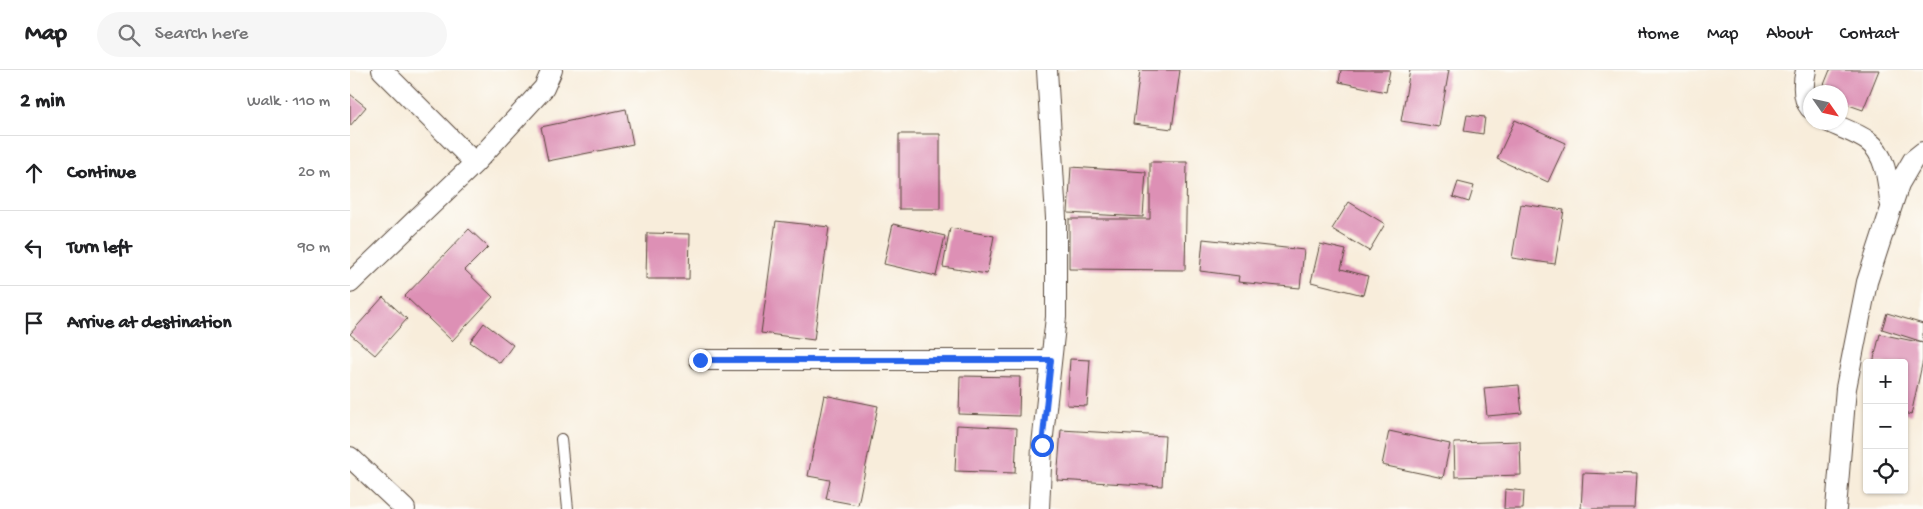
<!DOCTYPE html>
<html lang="en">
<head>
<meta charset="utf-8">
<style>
	:root { --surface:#fff; --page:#f6f6f6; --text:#202124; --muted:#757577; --line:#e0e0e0 }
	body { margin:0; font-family:"Gochi Hand",sans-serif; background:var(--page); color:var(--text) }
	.controls { position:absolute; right:15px; bottom:15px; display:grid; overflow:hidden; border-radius:5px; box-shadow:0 1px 4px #0004 }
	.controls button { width:45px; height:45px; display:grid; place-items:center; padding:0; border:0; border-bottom:1px solid var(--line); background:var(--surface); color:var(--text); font:25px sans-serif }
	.compass { position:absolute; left:1453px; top:15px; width:45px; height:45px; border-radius:50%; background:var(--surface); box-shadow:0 1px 4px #0004; rotate:124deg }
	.stop { position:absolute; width:15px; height:15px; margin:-11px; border:4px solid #2563eb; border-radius:50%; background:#fff }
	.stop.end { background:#2563eb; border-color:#fff; box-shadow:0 1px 5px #0008 }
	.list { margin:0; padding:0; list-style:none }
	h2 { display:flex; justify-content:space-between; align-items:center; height:65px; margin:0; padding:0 20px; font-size:21px }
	h2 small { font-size:16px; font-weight:400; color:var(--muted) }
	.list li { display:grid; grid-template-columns:32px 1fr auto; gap:15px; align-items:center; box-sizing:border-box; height:75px; padding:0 20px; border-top:1px solid var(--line) }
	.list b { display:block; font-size:19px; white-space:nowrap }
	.list em { font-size:16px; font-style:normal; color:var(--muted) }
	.icon { flex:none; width:28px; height:28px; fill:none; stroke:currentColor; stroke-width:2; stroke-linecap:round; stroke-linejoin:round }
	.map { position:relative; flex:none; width:1573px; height:439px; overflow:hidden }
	header { display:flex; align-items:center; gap:30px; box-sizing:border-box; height:70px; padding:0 25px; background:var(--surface); border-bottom:1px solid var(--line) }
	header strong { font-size:24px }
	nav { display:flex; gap:28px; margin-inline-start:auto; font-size:18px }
	.search { width:350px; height:45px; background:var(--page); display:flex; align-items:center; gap:12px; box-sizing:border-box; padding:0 18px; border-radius:28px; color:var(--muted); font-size:19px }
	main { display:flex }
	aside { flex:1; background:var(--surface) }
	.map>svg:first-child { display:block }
</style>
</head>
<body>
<header>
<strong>Map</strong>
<div class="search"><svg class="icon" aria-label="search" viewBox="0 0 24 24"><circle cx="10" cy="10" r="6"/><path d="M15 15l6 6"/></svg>Search here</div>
<nav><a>Home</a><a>Map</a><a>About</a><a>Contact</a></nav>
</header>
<main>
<aside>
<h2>2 min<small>Walk · 110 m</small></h2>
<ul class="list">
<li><svg class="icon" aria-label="ahead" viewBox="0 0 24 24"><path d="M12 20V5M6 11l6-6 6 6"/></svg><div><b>Continue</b></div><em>20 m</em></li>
<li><svg class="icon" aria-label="left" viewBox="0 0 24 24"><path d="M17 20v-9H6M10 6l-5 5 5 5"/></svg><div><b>Turn left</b></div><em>90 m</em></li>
<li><svg class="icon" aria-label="arrive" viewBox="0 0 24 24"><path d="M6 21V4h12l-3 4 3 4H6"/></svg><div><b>Arrive at destination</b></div></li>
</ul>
</aside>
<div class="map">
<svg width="1573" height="439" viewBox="0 0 1573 439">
	<rect width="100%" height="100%" fill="#fdfcf7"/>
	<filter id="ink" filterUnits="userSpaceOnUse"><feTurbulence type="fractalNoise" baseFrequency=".02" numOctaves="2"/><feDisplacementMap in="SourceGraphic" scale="10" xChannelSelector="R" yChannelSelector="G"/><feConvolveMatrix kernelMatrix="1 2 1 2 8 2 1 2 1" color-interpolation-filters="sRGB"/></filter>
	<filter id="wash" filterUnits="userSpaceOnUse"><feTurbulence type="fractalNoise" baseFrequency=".0096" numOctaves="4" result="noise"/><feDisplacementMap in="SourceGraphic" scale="20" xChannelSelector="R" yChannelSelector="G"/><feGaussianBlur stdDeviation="1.12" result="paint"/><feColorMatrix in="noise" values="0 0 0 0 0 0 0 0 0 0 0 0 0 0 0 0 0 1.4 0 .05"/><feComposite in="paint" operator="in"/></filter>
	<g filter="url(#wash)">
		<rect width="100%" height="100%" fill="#f8eddb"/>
		<g id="blocks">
			<path fill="#dd90b5" d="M790,0H830L822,59L783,54Z
				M991,0H1040L1036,22L989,12Z
				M1060,0H1099L1089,57L1051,51Z
				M1480,0H1529L1513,40L1490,32V22H1471Z
				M0,24L16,37L0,56Z
				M276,39L283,74L198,91L191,57Z
				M1117,45L1135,47L1133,64L1114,61Z
				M1165,50L1216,73L1198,112L1147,89Z
				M549,64H590V139H549Z
				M800,92H837L835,200L719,199V149H800Z
				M721,97L796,102L793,147L718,143Z
				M1108,112L1124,116L1119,132L1103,127Z
				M999,132L1035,154L1019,181L982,159Z
				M1171,134L1214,140L1205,194L1162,188Z
				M426,151L479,157L464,270L411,263Z
				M543,154L595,166L586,206L534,194Z
				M600,158L644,166L637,204L593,197Z
				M119,159L138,177L115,200L143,227L102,271L55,226Z
				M297,163L340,164L339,209H296Z
				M853,169L954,180L950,218L888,212L889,206L850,201Z
				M970,174L996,180L991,199L1018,206L1013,225L961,212Z
				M33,227L57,249L25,285L0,264Z
				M1537,243L1573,254V272L1532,259Z
				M134,253L163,275L150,293L120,272Z
				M1530,264L1573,273V290L1561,345L1554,343V293H1523Z
				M720,289L740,290L737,336L717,335Z
				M610,306L670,307L669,346L609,344Z
				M1169,315L1172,343L1137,346L1134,318Z
				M474,325L528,336L508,435L476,429L480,410L458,406Z
				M607,355L667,358L665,403L605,401Z
				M711,360L815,366L812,416L707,410Z
				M1039,361L1100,374L1093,408L1032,395Z
				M1170,371L1171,405L1105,407L1104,373Z
				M1233,403L1286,405L1284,439H1231Z
				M1155,419L1174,421L1173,439H1154Z"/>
		</g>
	</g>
	<g filter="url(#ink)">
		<use href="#blocks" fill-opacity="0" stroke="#57473a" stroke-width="1"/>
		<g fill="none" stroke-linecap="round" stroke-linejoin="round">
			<g stroke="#57473a" stroke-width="12">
				<path id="lane" d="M211,369L218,439"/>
			</g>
			<g stroke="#57473a" stroke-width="22">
				<path id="street" d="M32,0L125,93
					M1456,0C1453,13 1452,28 1460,38
					M1479,52C1491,58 1507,63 1518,71C1536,84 1538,112 1540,132
					M0,213L125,93L194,18L202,0
					M350,290H701
					M0,387L55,439
					M689,439L692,375L706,247V148L697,0
					M1486,439L1496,318L1517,212L1549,114L1563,90L1573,82"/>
			</g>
			<use href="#lane" stroke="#fff" stroke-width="10"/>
			<use href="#street" stroke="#fff" stroke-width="20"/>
		</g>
	</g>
	<g fill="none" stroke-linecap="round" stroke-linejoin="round" filter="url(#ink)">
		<path stroke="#2563eb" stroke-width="6" d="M350,290H701L692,375"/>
	</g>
</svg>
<div class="controls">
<button>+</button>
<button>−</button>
<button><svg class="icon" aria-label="locate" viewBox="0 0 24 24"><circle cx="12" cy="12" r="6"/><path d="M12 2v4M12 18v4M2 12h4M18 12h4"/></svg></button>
</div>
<svg class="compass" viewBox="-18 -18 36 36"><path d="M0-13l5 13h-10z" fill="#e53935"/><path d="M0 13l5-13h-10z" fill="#757577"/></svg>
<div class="stop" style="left:692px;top:375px"></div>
<div class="stop end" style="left:350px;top:290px"></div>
</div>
</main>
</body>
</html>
